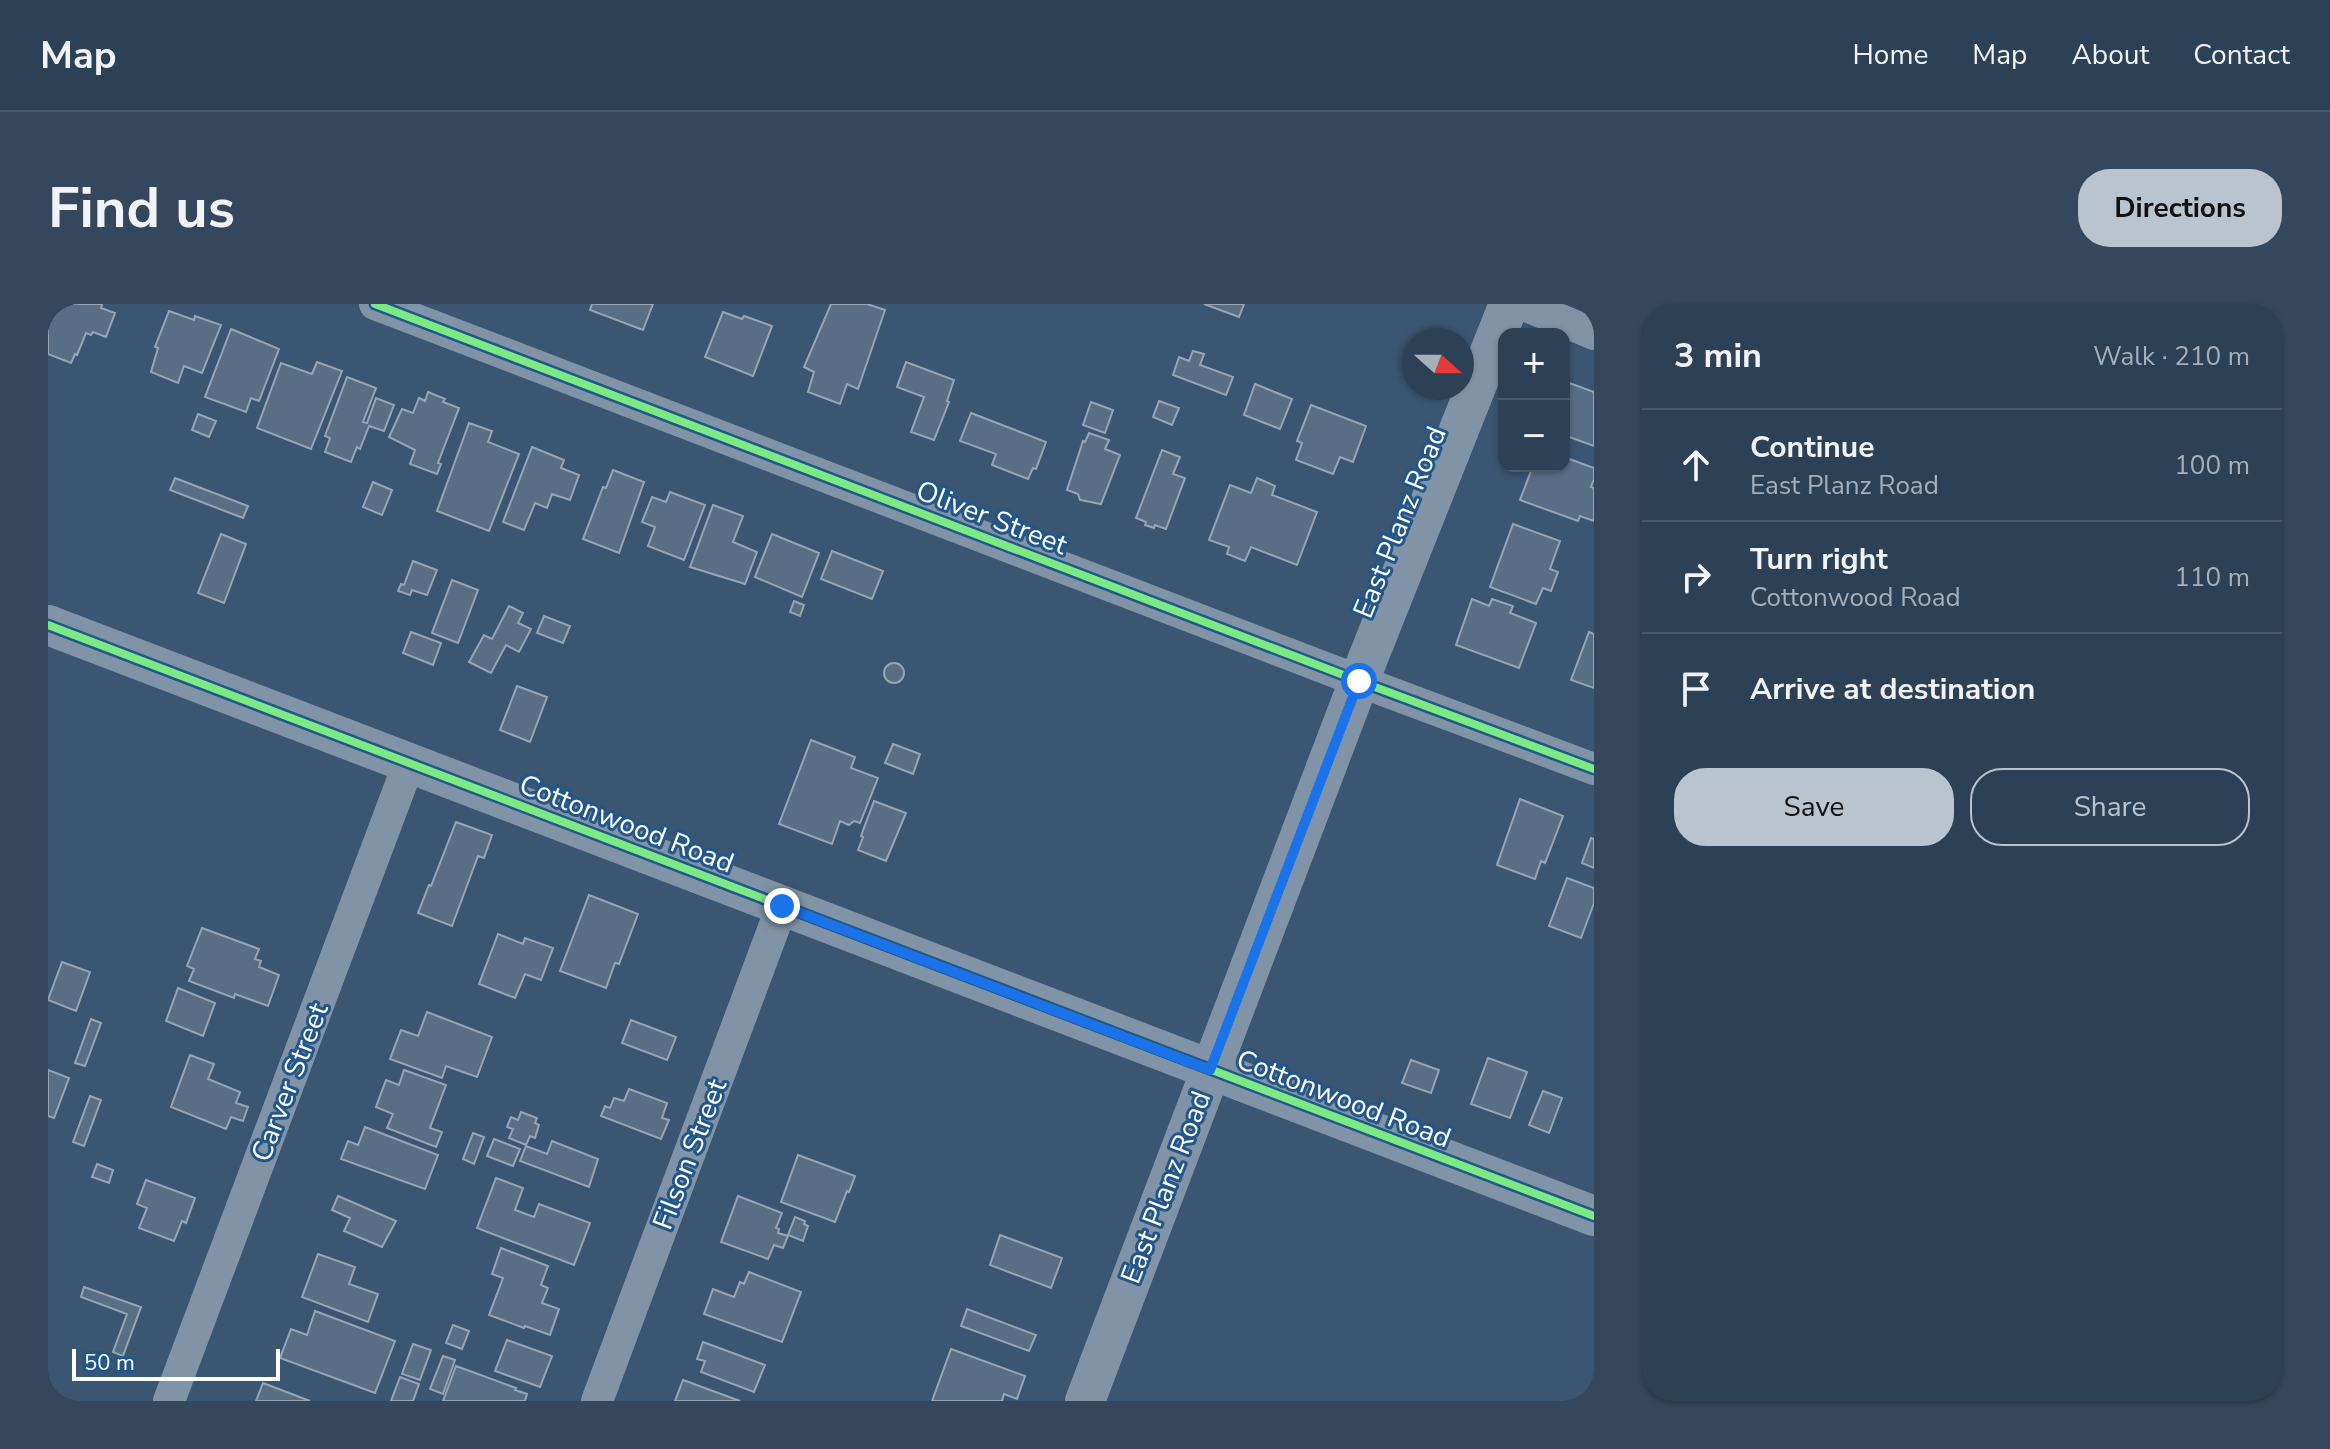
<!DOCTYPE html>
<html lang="en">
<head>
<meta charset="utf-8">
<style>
	:root { --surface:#2c4056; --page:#34475c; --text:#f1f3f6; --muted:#a6afb9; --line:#48596c; --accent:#bac4ce }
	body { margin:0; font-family:"Nunito Sans",sans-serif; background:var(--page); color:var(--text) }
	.controls { position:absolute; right:24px; top:24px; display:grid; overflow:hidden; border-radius:16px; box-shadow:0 2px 6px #0004 }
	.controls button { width:72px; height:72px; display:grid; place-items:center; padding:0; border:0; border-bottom:2px solid var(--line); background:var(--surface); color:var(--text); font:40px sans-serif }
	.compass { position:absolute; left:1354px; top:24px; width:72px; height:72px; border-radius:50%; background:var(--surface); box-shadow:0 2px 6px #0004; rotate:111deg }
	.scale { position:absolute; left:24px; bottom:20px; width:208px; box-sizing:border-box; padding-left:8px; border:4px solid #fff; border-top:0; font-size:22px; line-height:28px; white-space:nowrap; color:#fff; -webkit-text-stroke:6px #235789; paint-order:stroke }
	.stop { position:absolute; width:24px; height:24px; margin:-18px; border:6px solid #1a73e8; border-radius:50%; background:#fff }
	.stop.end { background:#1a73e8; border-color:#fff; box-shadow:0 2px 8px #0008 }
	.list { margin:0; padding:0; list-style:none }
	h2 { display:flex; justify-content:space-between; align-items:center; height:104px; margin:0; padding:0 32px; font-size:34px }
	h2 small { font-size:26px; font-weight:400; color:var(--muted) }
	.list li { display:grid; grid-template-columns:52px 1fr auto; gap:24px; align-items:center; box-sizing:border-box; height:112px; padding:0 32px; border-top:2px solid var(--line) }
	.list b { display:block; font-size:30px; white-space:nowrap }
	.list p { margin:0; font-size:26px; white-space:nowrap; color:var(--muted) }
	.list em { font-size:26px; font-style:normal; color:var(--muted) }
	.actions { display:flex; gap:16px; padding:24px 32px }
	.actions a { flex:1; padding:18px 0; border:2px solid var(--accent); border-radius:32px; text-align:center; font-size:28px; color:var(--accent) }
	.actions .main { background:var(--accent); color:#111 }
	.icon { flex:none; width:44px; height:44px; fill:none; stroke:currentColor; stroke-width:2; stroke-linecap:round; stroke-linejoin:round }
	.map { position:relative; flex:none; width:1546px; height:1097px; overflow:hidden; border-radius:32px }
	header { display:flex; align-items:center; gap:48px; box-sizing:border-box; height:112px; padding:0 40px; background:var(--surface); border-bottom:2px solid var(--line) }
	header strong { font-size:38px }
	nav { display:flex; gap:44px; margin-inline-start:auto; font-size:28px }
	.intro { display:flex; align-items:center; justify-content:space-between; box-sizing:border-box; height:192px; padding:0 48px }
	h1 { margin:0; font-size:56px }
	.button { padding:20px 36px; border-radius:32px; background:var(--accent); color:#111; font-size:28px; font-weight:700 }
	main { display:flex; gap:48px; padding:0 48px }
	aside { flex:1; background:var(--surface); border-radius:32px; box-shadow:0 2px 6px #0004 }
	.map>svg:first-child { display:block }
</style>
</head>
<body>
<header>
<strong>Map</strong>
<nav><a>Home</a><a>Map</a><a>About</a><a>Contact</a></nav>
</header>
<div class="intro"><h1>Find us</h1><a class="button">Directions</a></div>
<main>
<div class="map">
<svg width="1546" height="1097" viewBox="0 0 1546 1097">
	<rect width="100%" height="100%" fill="#3a5672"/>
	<path fill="#586e84" stroke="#95a5b5" stroke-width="2" d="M0,0H52L54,1L53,4L67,9L58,33L45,28L43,31L38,29L29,51L27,50L23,59L0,50Z
		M544,0H605L595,26L542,6Z
		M783,0H819L837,6L810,85L799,80L792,100L760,88L766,68L756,63Z
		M1156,0H1196L1191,13Z
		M121,7L146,16L147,12L173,21L154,69L136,62L130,79L103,68L110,44L107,43Z
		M675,8L694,15L696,12L724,22L705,72L657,53Z
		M183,25L231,45L211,97L203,94L198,108L157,93Z
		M1145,47L1156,50L1152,61L1185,73L1178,91L1125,71L1131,53L1141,57Z
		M269,58L294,67L263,145L209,124L233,59L264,70Z
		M858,58L906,76L899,97L901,98L886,136L863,128L876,93L849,83Z
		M299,73L328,84L315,118L319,119L328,94L346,101L336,127L321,122L312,145L309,143L303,158L277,148L282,134L277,132Z
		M1516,77L1546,88V142L1516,131Z
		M1207,80L1244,95L1232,125L1196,111Z
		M380,88L397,95L395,98L411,104L390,159L393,160L389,170L362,160L367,146L341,133L354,105L365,109L371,94L377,97Z
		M1111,97L1131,104L1124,121L1105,113Z
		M1043,98L1065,106L1057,129L1035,121Z
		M1263,101L1318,122L1305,158L1292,153L1285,170L1248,156L1254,139L1249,137Z
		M923,109L998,138L988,165L985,164L980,175L944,161L948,150L912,137Z
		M150,110L168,117L161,133L144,126Z
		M421,119L444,127L440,138L471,150L441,227L389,207Z
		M1041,129L1061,136L1057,145L1072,151L1053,200L1032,196L1030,190L1019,186L1035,137L1037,138Z
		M484,143L516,156L513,164L531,171L522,196L504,190L499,204L487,199L476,226L455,218Z
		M1114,146L1132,153L1125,170L1137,174L1118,225L1107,221L1106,224L1097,221L1098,218L1088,214Z
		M1516,153L1546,164V175L1543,183L1546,184V217L1532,212L1530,217L1472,196L1484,164L1480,162H1516Z
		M565,166L596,178L571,249L535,235L555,183L558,184Z
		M127,174L200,202L195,214L122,186Z
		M1209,174L1227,182L1224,191L1269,208L1249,261L1203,243L1197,257L1179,250L1181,243L1161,236L1182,181L1203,189Z
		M325,178L344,186L334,211L315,203Z
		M622,188L657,201L636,256L600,242L607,223L594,218L604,193L618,198Z
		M665,201L695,212L685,238L709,248L697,280L642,263Z
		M1465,220L1512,237L1502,265L1510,268L1503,287L1495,284L1488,300L1442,283Z
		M173,230L198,240L176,299L150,289Z
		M724,230L771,249L754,293L707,273Z
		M784,247L835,267L824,295L773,275Z
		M365,257L389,266L379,291L364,286L362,291L350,287L353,280L356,281Z
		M404,276L430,286L410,339L384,329Z
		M1424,295L1441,302L1444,295L1465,302L1462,309L1488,319L1471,364L1408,341Z
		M746,297L756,301L752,312L742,308Z
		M461,302L475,309L470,319L483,325L471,348L458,341L443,369L421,358L436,331L444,335Z
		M496,312L522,322L515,339L489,329Z
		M363,328L393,339L385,361L355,349Z
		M1541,328L1546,330V384L1523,376Z
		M836 369a10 10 0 1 1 20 0a10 10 0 1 1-20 0Z
		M469,382L499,393L482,438L452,426Z
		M763,436L807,453L803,464L830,474L812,519L806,517L801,521L792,517L784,540L731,520Z
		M845,440L872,450L865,470L837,459Z
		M1472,495L1515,512L1497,559L1493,557L1487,575L1449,561Z
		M826,497L858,509L838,557L810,546L815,533L813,532Z
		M408,518L444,531L436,554L430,552L404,622L370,609L381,581L383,582Z
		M1543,534L1546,535V564L1534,559Z
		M1519,574L1546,584V599L1533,634L1501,622Z
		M541,591L590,610L571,660L567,659L558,684L512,667Z
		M154,624L211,645L207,655L213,657L211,663L231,671L220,702L187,690L186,694L141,677L146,665L139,662Z
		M450,630L475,640L477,634L505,644L493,676L477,670L467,694L431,680Z
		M14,658L42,668L28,707L0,696Z
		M130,684L167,699L155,732L118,717Z
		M379,708L444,733L429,773L398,762L394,774L342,755L353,726L370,732Z
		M43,715L53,719L37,762L27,759Z
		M583,716L628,733L619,756L574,739Z
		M142,751L166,760L160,775L192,788L188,799L200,803L195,817L183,813L178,825L123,803Z
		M1440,754L1479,768L1462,814L1423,800Z
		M1363,756L1391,766L1383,789L1354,779Z
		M0,766L21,774L6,814L0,812Z
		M356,766L398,781L382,824L394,828L388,843L339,824L345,810L328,803L338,776L351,781Z
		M581,785L619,799L614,814L621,816L613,835L553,812L557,802L562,804L566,794L576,797Z
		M1495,787L1514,794L1501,829L1481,821Z
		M42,792L53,796L36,842L25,838Z
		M473,808L489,814L487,819L491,821L487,834L482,832L478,841L461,834L465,825L459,823L463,813L470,816Z
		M317,823L390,851L377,885L293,855L300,837L310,841Z
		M425,829L436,833L426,860L415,855Z
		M446,835L472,845L465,862L439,852Z
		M504,837L550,855L541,883L472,857L478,842L499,850Z
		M750,851L807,872L801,888L799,887L787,918L733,898Z
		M49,860L65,866L61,879L44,873Z
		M448,874L475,884L467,906L486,913L491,900L542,919L526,961L429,924Z
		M98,876L147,894L138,919L134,917L126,937L91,924L99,904L89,900Z
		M290,892L348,917L334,943L296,927L302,914L284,906Z
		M690,892L734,909L728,924L731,925L730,929L740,932L735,944L726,941L720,955L673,938Z
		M747,913L757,917L756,920L760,922L755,937L740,931Z
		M952,931L1014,954L1003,984L942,961Z
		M453,944L500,962L493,981L500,984L494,999L511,1005L502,1031L477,1022L476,1024L441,1011L455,974L444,970Z
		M270,950L307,963L301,980L330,990L320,1018L254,993Z
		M701,968L753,988L734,1038L656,1010L665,985L686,993L692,978L696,980Z
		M36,983L93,1003L75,1052L65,1048L79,1010L33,993Z
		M919,1005L988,1031L981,1047L913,1022Z
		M267,1007L347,1037L327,1089L232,1054L243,1025L259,1031Z
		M405,1021L421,1027L414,1045L398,1039Z
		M459,1036L504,1052L492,1083L447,1067Z
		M655,1038L717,1061L706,1088L653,1068L657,1057L649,1055Z
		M365,1040L383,1046L372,1076L354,1070Z
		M903,1045L977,1072L969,1095L956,1090L954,1097H884Z
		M395,1052L407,1056L395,1090L382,1085Z
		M408,1062L468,1084L467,1086L479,1090L477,1097H395Z
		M352,1073L371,1080L365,1097H343Z
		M635,1076L692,1097H627Z
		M215,1079L262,1097H208Z"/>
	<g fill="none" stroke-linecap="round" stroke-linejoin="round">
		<path stroke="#8194a7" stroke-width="32" d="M327,0L1311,377L1546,465
			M1474,0L1546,30
			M121,1097L361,459
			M549,1097L734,602"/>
		<path stroke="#8194a7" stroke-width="40" d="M0,321L1546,912
			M1037,1097L1311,377L1461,0"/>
		<g stroke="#235789" stroke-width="13">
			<path id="cycleway" d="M327,0L1311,377L1546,465
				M0,321L1546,912"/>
		</g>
		<use href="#cycleway" stroke="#7ce984" stroke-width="8"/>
	</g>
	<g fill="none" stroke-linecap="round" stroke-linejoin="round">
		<path stroke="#1a73e8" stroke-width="10" d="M734,602L1162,766L1311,377"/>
	</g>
	<g text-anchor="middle" stroke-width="6" stroke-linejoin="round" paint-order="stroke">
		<g font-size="28" fill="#fff" stroke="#235789">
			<text transform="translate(944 213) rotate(21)" y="10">Oliver Street</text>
			<text transform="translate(1351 218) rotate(-68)" y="10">East Planz Road</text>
			<text transform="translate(579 519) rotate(21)" y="10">Cottonwood Road</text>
			<text transform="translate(241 778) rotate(-69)" y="10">Carver Street</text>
			<text transform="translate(1296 794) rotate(21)" y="10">Cottonwood Road</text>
			<text transform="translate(641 850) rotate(-69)" y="10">Filson Street</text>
			<text transform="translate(1117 883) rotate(-69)" y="10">East Planz Road</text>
		</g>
	</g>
</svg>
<div class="controls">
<button>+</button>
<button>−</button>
</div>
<svg class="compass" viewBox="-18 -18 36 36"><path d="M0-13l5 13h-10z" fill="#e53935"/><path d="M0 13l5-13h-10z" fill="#a6afb9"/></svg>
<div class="scale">50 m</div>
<div class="stop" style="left:1311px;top:377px"></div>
<div class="stop end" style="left:734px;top:602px"></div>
</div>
<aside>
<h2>3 min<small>Walk · 210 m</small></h2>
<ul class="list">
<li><svg class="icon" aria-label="ahead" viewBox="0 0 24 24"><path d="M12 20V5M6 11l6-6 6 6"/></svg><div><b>Continue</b><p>East Planz Road</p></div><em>100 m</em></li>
<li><svg class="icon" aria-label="right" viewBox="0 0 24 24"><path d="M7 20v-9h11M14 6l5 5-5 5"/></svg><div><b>Turn right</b><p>Cottonwood Road</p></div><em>110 m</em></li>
<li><svg class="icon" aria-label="arrive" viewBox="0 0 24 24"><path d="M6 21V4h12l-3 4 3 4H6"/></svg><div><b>Arrive at destination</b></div></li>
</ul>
<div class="actions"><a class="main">Save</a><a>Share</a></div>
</aside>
</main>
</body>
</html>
